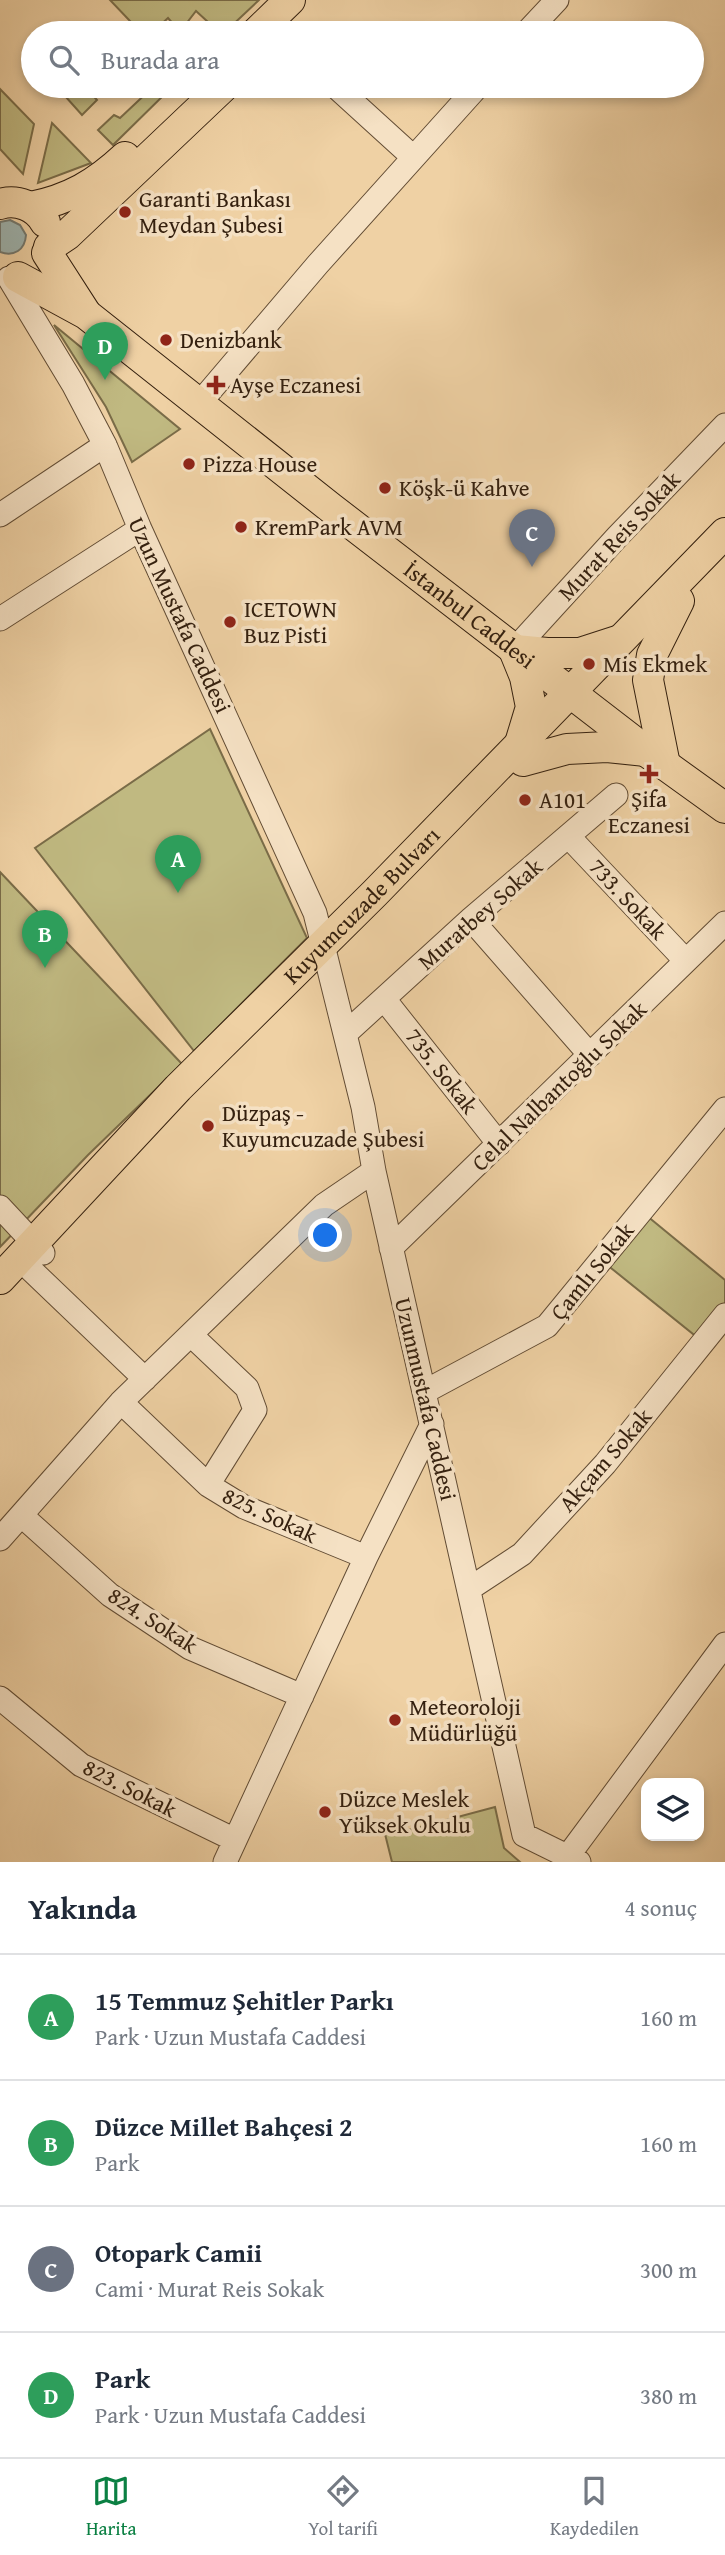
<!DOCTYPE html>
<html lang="tr">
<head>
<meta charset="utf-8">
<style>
	:root { --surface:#fff; --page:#f2f2f3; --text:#1f2937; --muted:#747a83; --line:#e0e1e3; --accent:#0b8043 }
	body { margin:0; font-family:"Gentium Book Plus",serif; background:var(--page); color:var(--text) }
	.controls { position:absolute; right:21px; bottom:21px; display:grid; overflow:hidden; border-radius:14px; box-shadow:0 4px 10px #0003 }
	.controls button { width:63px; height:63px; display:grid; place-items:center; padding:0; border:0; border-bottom:2px solid var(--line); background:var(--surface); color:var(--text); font:35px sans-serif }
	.you { position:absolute; left:326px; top:1236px; width:24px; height:24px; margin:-18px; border:5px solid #fff; border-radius:50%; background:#1a73e8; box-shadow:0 0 0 10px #1a73e833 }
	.badge { display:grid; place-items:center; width:46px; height:46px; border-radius:50%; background:var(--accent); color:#fff; font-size:23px; font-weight:700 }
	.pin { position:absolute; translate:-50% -58px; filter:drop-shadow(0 2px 4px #0008) }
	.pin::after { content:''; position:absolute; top:37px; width:24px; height:21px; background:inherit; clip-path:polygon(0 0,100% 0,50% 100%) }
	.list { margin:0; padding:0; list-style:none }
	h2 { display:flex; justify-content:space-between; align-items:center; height:91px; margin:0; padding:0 28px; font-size:30px }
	h2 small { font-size:23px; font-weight:400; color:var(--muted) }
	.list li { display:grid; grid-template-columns:46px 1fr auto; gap:21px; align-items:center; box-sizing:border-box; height:126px; padding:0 28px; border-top:2px solid var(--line) }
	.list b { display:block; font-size:26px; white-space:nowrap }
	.list p { margin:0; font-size:23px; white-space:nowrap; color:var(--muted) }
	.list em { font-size:23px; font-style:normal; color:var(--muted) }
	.icon { flex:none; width:38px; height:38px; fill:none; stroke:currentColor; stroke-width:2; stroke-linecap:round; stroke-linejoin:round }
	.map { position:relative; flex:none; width:725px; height:1862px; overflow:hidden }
	.search { position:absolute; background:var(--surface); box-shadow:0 4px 10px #0003; left:21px; right:21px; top:21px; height:77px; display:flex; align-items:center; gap:18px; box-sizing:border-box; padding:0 24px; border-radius:38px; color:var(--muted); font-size:26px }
	.sheet { height:595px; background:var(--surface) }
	nav { display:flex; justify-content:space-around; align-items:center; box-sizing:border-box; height:98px; border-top:2px solid var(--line); background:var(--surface); font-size:19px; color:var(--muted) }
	nav a { display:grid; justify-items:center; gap:4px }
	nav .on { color:var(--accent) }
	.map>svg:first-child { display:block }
</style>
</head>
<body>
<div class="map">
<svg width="725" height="1862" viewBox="0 0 725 1862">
	<rect width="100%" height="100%" fill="#efd1a4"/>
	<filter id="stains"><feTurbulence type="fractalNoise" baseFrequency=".00286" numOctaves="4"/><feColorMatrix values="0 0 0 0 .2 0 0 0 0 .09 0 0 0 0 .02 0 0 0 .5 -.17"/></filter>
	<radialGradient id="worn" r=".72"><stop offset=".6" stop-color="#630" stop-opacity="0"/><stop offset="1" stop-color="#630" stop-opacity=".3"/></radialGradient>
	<path fill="#c0b981" stroke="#7a6c48" stroke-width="2" d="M110,0H259L224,33H220L196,11L179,33H176L175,26L168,18L152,33H117L130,21Z
		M59,86H94L89,91L97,100L82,115L57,87Z
		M154,86H173L113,145L98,130L114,115L120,118Z
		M0,89L34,124L23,174L0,149Z
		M52,123L91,163L38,183Z
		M54,325L180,429L132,462L106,407Z
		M210,729L307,938L194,1051L35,848Z
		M0,872L182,1064L88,1155L0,1247Z
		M641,1211L725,1280V1315L703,1342L601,1260Z
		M495,1807L504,1848L520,1862H392L383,1826L409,1830Z"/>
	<path fill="#9eb5b1" stroke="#737970" stroke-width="2" d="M10,220L20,225L26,235C25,250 14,257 0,252V222Z"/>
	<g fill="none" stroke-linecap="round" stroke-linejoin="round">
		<g stroke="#624c34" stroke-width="25">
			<path id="minor" d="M526,33L557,0
				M335,86L413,157
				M9,278L73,384L105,445L140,529L315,913L363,1107L374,1171L524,1835L579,1862
				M198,405L318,264L478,86
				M0,515L105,445
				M0,619L140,529
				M514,650L617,537L725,425
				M569,837L686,961
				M471,919L590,1055
				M384,999L499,1144
				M345,1034L471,919L616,795
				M0,1207L43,1253
				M391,1248L725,923
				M29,1268L145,1379
				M191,1335L247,1388L255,1410L208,1485
				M424,1392L547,1326L725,1109
				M121,1402L208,1485L244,1507L366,1557
				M22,1516L110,1595L190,1648L302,1696
				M0,1539L121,1402L324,1205L374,1171
				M469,1589L522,1554L605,1464L725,1315
				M0,1698L81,1765L235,1840
				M568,1856L725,1644
				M225,1862L366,1557L432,1424"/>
		</g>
		<g stroke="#331f0e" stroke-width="32">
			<g id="major">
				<path d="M256,33L290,0"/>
				<path d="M0,204C17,199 36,206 45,222"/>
				<path d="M31,207C70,199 96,184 125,157"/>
				<path d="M49,247L67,235L224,86"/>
				<path d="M47,253L85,312"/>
				<path id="s1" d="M18,277L86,314L331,508L650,754L725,808"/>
				<path d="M514,650L525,677L531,707L521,740"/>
				<path d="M515,650L547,653H580L617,641"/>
				<path d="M523,761L567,749L607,747L646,751"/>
				<path d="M665,765L648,680L652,655L679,601"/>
				<path id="s2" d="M0,1279L178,1088L375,893L725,533"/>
			</g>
		</g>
		<use href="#minor" stroke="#f5e1c4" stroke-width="23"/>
		<use href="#major" stroke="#efd1a4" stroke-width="30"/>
	</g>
	<g fill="#8f2418" stroke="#f5e1c4" stroke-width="2.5">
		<circle cx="125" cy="212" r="7"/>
		<circle cx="166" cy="340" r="7"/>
		<path d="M212.5 374.5h7v7h7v7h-7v7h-7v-7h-7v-7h7z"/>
		<circle cx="189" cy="464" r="7"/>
		<circle cx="385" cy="488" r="7"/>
		<circle cx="241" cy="527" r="7"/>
		<circle cx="230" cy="622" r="7"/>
		<circle cx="589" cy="664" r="7"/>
		<path d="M645.5 763.5h7v7h7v7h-7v7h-7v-7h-7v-7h7z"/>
		<circle cx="525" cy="800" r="7"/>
		<circle cx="208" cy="1126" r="7"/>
		<circle cx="395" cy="1720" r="7"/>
		<circle cx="325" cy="1812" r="7"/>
	</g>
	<g text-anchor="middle" stroke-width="7" stroke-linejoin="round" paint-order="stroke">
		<g font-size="23" fill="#331f0e" stroke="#f5e1c4" text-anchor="start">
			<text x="139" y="207">Garanti Bankası<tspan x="139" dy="26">Meydan Şubesi</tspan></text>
			<text x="180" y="348">Denizbank</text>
			<text x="230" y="393">Ayşe Eczanesi</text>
			<text x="203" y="472">Pizza House</text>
			<text x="399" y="496">Köşk-ü Kahve</text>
			<text x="255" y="535">KremPark AVM</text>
			<text x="244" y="617">ICETOWN<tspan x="244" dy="26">Buz Pisti</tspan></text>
			<text x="603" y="672">Mis Ekmek</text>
			<text x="649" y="807" text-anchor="middle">Şifa<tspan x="649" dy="26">Eczanesi</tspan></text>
			<text x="539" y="808">A101</text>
			<text x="222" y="1121">Düzpaş -<tspan x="222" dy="26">Kuyumcuzade Şubesi</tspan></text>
			<text x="409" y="1715">Meteoroloji<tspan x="409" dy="26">Müdürlüğü</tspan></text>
			<text x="339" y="1807">Düzce Meslek<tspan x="339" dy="26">Yüksek Okulu</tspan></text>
		</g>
		<g font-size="23" fill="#331f0e" stroke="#f5e1c4">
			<text transform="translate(619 536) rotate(-47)" y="8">Murat Reis Sokak</text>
			<text transform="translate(180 615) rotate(65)" y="8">Uzun Mustafa Caddesi</text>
			<text dy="8" stroke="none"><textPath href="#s1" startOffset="565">İstanbul Caddesi</textPath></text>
			<text transform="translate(628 899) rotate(47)" y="8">733. Sokak</text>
			<text dy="8" stroke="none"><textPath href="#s2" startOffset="520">Kuyumcuzade Bulvarı</textPath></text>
			<text transform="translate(480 914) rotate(-41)" y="8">Muratbey Sokak</text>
			<text transform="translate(442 1071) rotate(52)" y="8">735. Sokak</text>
			<text transform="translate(559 1086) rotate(-44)" y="8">Celal Nalbantoğlu Sokak</text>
			<text transform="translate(592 1271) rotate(-51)" y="8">Çamlı Sokak</text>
			<text transform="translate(426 1399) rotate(77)" y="8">Uzunmustafa Caddesi</text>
			<text transform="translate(605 1460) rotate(-49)" y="8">Akçam Sokak</text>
			<text transform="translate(270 1515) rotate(25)" y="8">825. Sokak</text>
			<text transform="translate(153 1620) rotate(33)" y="8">824. Sokak</text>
			<text transform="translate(130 1788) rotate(27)" y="8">823. Sokak</text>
		</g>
	</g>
	<rect width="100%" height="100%" filter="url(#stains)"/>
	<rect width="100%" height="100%" fill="url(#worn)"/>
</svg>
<div class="controls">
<button><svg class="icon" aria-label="layers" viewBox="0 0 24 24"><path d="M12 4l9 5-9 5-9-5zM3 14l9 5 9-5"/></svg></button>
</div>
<div class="you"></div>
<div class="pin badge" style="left:178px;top:893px;background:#2e9e5b">A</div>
<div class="pin badge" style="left:45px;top:968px;background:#2e9e5b">B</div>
<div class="pin badge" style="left:532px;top:567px;background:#6b7280">C</div>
<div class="pin badge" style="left:105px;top:380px;background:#2e9e5b">D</div>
<div class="search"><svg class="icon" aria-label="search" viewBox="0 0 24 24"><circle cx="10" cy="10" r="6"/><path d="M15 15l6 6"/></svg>Burada ara</div>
</div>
<section class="sheet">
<h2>Yakında<small>4 sonuç</small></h2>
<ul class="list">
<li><span class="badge" style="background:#2e9e5b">A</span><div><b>15 Temmuz Şehitler Parkı</b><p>Park · Uzun Mustafa Caddesi</p></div><em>160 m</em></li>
<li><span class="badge" style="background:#2e9e5b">B</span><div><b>Düzce Millet Bahçesi 2</b><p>Park</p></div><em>160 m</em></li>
<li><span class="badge" style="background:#6b7280">C</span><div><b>Otopark Camii</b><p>Cami · Murat Reis Sokak</p></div><em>300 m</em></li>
<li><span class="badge" style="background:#2e9e5b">D</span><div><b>Park</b><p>Park · Uzun Mustafa Caddesi</p></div><em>380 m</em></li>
</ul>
</section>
<nav>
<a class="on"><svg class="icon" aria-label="map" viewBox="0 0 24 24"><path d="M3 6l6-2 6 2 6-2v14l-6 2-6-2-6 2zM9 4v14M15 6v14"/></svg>Harita</a>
<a><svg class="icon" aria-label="directions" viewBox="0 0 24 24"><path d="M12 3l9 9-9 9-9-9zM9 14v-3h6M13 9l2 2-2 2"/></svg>Yol tarifi</a>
<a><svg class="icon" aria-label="saved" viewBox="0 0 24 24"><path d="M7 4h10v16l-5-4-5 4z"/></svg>Kaydedilen</a>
</nav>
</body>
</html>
